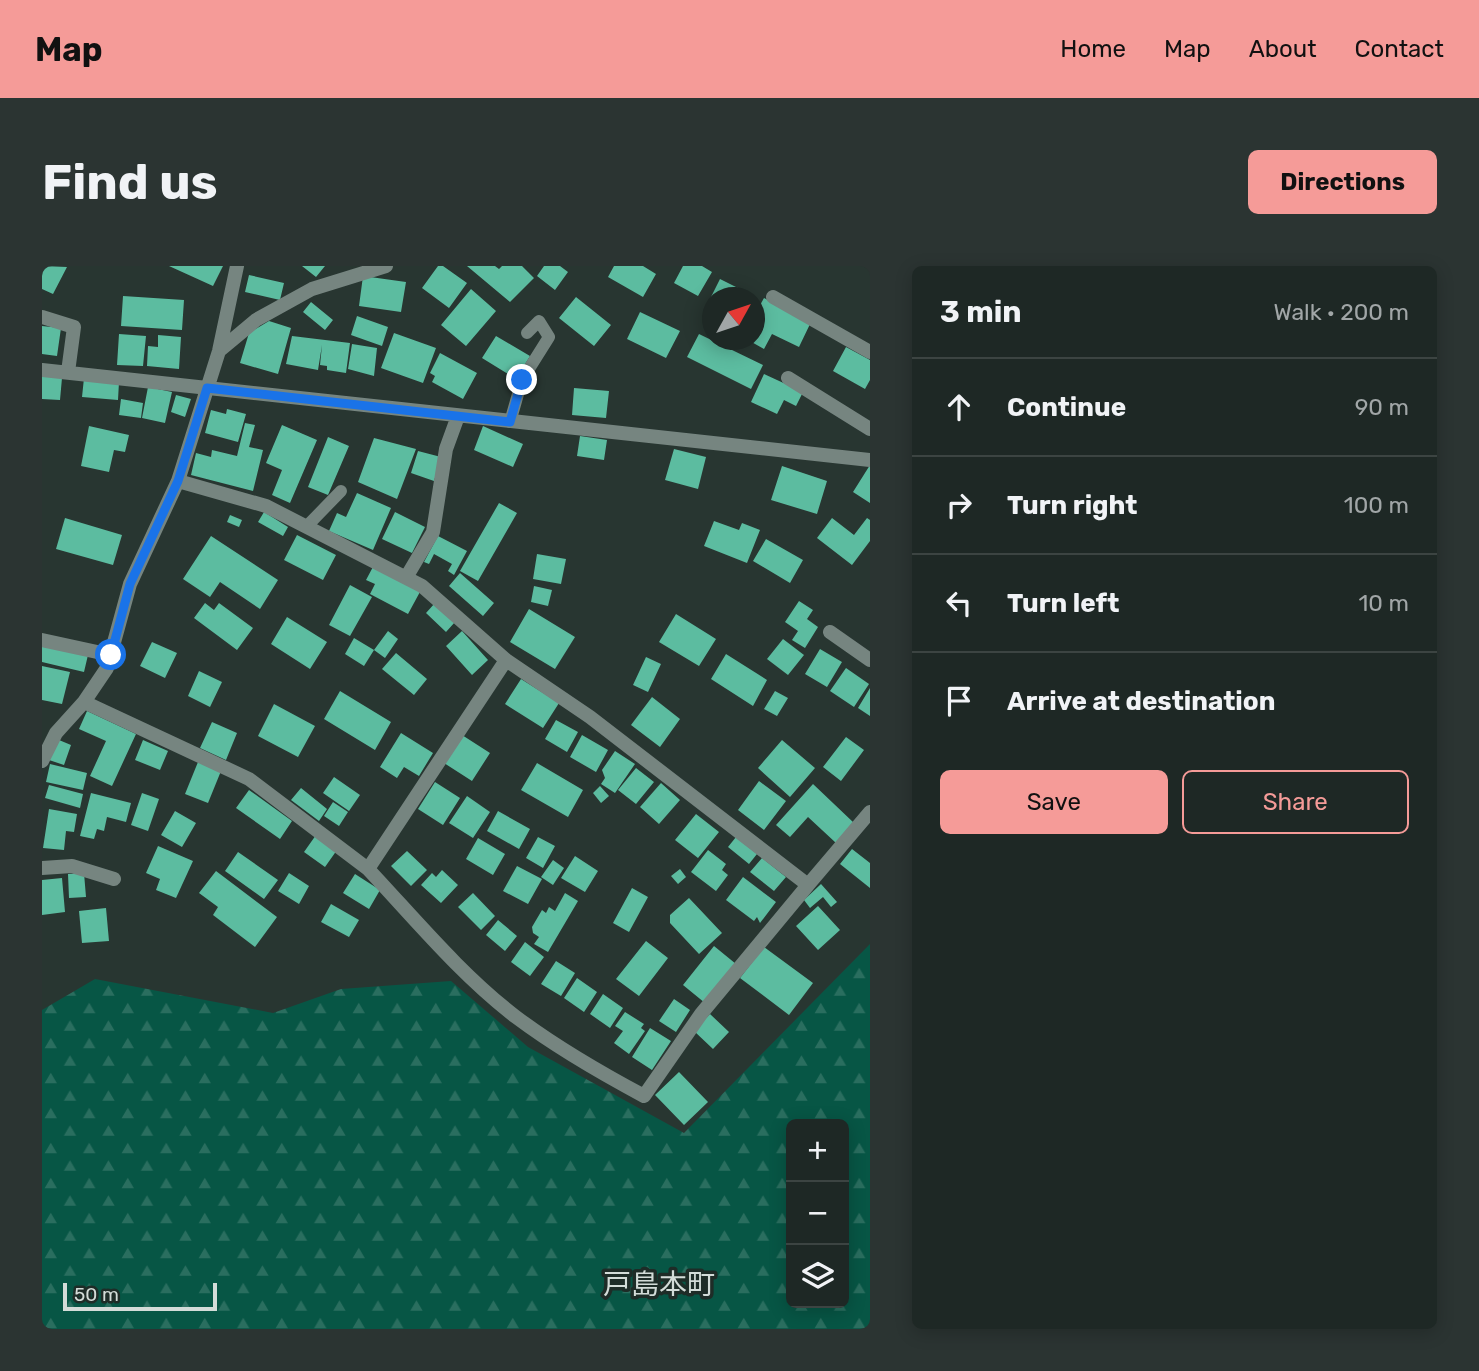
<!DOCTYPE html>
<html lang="en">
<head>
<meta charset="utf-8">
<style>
	:root { --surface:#1e2825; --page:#2b3432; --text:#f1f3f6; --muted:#a1a6a7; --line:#3c4442; --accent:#f59b98 }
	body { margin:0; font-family:Rubik,"Noto Sans JP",sans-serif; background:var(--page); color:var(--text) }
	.controls { position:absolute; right:21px; bottom:21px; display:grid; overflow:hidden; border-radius:10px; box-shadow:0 4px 18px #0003 }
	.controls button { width:63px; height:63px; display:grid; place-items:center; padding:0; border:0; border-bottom:2px solid var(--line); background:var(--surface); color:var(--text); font:35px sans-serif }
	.compass { position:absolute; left:660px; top:21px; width:63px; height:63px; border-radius:50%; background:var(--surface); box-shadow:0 4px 18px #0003; rotate:50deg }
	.scale { position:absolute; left:21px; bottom:18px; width:154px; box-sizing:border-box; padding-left:7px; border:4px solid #d3dcd8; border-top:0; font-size:19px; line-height:24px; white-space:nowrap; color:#d3dcd8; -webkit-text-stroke:5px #1e2c27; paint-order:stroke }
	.stop { position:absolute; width:21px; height:21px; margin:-16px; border:5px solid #1a73e8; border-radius:50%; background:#fff }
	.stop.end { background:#1a73e8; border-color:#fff; box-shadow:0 2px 7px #0008 }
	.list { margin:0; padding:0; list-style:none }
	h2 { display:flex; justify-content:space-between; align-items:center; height:91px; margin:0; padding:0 28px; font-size:30px }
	h2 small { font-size:23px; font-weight:400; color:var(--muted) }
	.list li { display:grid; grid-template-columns:46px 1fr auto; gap:21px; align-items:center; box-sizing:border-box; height:98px; padding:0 28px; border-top:2px solid var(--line) }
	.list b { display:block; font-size:26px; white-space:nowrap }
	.list em { font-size:23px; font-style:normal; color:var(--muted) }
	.actions { display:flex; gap:14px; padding:21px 28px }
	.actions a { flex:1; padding:16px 0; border:2px solid var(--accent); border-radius:10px; text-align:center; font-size:24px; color:var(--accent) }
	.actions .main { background:var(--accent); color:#111 }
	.icon { flex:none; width:38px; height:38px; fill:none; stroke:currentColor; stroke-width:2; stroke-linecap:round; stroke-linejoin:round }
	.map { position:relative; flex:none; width:828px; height:1063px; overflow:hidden; border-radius:10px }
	header { display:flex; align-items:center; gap:42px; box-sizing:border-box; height:98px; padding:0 35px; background:var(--accent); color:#111 }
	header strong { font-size:33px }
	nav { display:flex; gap:38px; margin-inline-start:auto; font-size:24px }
	.intro { display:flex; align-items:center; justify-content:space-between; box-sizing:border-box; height:168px; padding:0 42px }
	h1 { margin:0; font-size:49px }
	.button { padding:18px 32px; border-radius:10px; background:var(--accent); color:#111; font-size:24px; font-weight:700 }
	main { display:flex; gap:42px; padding:0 42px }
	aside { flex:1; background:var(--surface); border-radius:10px; box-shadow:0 4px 18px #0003 }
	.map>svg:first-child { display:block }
</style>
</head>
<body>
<header>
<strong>Map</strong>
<nav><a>Home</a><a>Map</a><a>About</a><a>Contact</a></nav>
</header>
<div class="intro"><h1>Find us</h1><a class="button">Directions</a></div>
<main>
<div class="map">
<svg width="828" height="1063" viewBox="0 0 828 1063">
	<defs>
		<pattern id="forest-firs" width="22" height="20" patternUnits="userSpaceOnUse" patternTransform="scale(1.75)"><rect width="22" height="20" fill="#075645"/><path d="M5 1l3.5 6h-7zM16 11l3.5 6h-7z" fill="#2a6e5f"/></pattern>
	</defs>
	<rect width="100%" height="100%" fill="#283631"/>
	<path fill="url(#forest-firs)" fill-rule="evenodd" d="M828,678V1063H0V744L53,713L231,747L299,723L409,715L486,781L642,867ZM749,858H802V1037H749Z"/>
	<path fill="#5cbca0" d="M0,0L25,1L11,28L0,23Z
		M127,0H181L171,20Z
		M260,0H283L274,11Z
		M396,0H401L425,17L407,42L380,22Z
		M425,0H453L457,3L460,0H480L492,12L468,36Z
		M502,0H518L526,6L513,24L495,10Z
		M572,0H601L614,8L601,31L566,11Z
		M641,0H660L670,6L656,30L632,17Z
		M207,9L242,17L238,34L203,26Z
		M321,10L364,16L359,46L317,40Z
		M678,13L708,28L706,32H670V42L665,39Z
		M429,23L454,45L424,80L399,59Z
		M81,30L142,34L140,64L79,60Z
		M534,31L569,59L552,80L517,52Z
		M722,32L769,56L757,81L730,68L722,83L706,74L703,80L689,74H712V50Z
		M269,36L291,54L283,64L261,46Z
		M598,46L638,65L624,92L585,73Z
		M315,50L346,61L340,80L309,69Z
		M227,55L249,62L236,108L198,97L207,67Z
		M0,60L19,62L15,90L0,88Z
		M352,67L394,82L381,117L339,102Z
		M77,68L104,70L101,100L75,99Z
		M657,68L721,99L709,123L645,91Z
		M116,69L139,71L137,103L105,100L106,80L116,81Z
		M250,70L308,77L304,107L285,104V100L278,99L280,79L276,104L244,98Z
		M454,70L488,90L474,113L440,92Z
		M310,78L335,82L332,110L306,103Z
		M804,81L828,94V114L823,123L791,105Z
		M398,87L435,107L421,133L390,116L393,110L388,107Z
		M722,108L761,126L754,140L742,134L735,148L709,136Z
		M0,110L20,112L18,134L0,133Z
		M42,112L77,116L76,134L40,131Z
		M106,121L130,126L123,157L100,152Z
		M532,122L567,125L564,152L530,149Z
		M134,129L149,133L143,151L129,146Z
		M79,133L101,137L99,152L77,149Z
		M185,143L204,148L196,176L163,167L169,144L184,148Z
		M203,157L213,159L207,181L221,184L211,225L149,209L154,187L169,191L170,184L195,190Z
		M240,159L275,174L248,237L230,229L240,204L224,197Z
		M47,160L87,169L83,186L72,184L67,206L39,200Z
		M441,160L481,178L471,201L432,184Z
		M538,170L565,174L562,194L535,190Z
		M286,171L307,180L286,229L266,221Z
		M332,172L374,183L355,233L316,216Z
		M632,183L664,191L656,223L623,214Z
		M376,185L399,191L392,215L369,207Z
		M828,199V237L811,226Z
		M740,200L785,215L775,248L729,234Z
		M315,227L349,242L331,284L287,265L295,247L304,251Z
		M457,237L475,247L436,315L418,305Z
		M222,246L246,261L241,270L216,256Z
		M353,246L383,261L370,287L340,273Z
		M188,249L200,254L197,261L185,256Z
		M23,252L80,269L71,299L14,283Z
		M790,252L812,269L825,252L828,254V275L810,299L775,272Z
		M672,255L697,264L700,257L718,264L705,297L662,280Z
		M255,269L294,289L281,314L242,294Z
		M169,270L236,314L218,343L178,316L168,331L141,313Z
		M396,270L425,285L412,309L406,305L410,298L392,288L387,298L382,296Z
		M724,273L761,294L748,317L711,295Z
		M495,288L524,293L519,318L491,313Z
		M332,299L379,324L366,348L328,328L333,318L324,314Z
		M418,307L452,337L441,350L407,320Z
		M308,319L330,331L308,370L287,359Z
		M492,320L510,324L506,340L489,336Z
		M757,335L771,344L765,353L776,361L763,382L750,374L756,365L743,356Z
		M163,337L172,344L177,337L211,362L195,384L152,352Z
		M393,337L413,356L404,366L384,347Z
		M487,343L533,371L513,403L468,376Z
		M634,348L674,373L657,400L617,376Z
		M245,351L285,376L268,403L229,378Z
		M346,365L356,373L343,392L332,384Z
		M420,365L446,394L430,409L404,380Z
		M312,372L332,384L322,400L303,388Z
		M741,373L762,389L746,409L725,393Z
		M110,376L135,387L123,412L98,400Z
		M0,378L46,389L42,406L0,396Z
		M778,383L800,396L785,421L763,408Z
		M354,387L385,413L372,429L340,403Z
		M684,388L725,414L711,440L669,413Z
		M604,391L619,398L606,426L591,419Z
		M0,400L28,406L20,438L0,434Z
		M804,402L827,418L812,441L788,425Z
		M157,405L180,416L168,441L146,430Z
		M479,413L517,437L501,462L463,438Z
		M828,422V450L816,442Z
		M298,425L349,456L333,484L282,453Z
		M733,425L746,432L735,450L722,443Z
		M610,431L638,453L618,481L589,459Z
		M232,438L273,460L256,491L216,470Z
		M45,445L94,468L70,520L48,510L64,475L37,463Z
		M514,454L536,466L525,486L503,473Z
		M170,456L195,467L184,494L158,482Z
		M359,467L391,487L377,510L362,501L355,512L338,501Z
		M420,469L448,487L430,515L402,497Z
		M540,469L566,484L554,506L528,491Z
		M804,471L822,484L799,515L781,501Z
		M17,474L29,479L22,499L7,494Z
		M101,474L126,485L118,504L93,494Z
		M740,474L773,502L748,531L716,502Z
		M573,485L593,498L573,527L559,518L563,512L560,504Z
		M156,496L179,505L166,537L143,528Z
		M495,497L541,524L526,551L479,524Z
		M8,498L45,507L41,524L4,516Z
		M594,502L612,516L594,538L576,524Z
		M292,511L318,529L307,545L281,527Z
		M717,515L744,535L722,564L696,544Z
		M393,516L418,532L401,559L376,543Z
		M619,517L638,534L617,558L598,541Z
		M771,518L812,557L794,577L766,551L748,571L734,559Z
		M7,519L41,528L38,542L3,532Z
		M558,520L567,530L559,537L551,527Z
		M259,522L285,543L277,555L249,534Z
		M207,524L250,555L238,573L194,542Z
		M49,527L89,537L84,556L65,551L62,565L55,563L52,573L38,570Z
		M100,527L117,533L106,565L89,559Z
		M425,530L448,546L431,572L407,557Z
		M291,536L306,546L297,560L282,550Z
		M7,543L35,548L32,566L24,565L22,584L1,582Z
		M133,545L154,557L140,581L119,569Z
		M456,545L488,563L477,583L445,565Z
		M654,548L677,566L656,592L633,574Z
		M274,569L295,584L283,601L262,586Z
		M496,571L513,580L501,602L484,592Z
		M694,571L715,588L707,598L686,581Z
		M436,572L463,588L451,609L424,593Z
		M116,580L151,595L134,632L114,624L118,613L104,607Z
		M810,583L828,597V622L798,598Z
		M666,584L684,598L680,604L686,609L674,625L649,606Z
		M365,585L385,604L369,620L349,600Z
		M196,586L236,614L222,633L183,605Z
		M533,590L556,605L543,626L519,612Z
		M720,592L744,611L732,625L708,606Z
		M511,594L522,602L511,619L499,611Z
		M475,600L500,613L486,638L461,625Z
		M638,603L644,611L636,618L629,610Z
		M400,604L416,619L399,637L379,619L390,607L394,611Z
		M174,605L235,651L213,681L171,649L176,641L157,627Z
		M42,607L44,631L27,632L26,608Z
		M247,607L267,620L257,638L236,625Z
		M313,608L338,624L327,643L301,627Z
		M701,611L734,636L718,657L715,651L712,655L684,634Z
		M20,612L23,646L0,649V614Z
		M779,618L795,636L789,641L781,631L768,642L762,634Z
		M590,622L606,631L587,666L571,657Z
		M431,627L453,650L439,664L416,641Z
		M523,627L536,635L506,686L492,678L497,671L491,667L490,661L500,644L504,647L507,641L513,645Z
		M647,632L680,667L657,688L628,657V649Z
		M289,638L317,654L307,671L279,656Z
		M776,640L798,664L776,684L754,660Z
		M64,642L67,675L40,677L37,645Z
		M456,654L475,670L463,685L444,669Z
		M604,675L626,692L597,730L574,713Z
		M483,676L502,691L488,710L469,696Z
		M672,680L694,698L663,737L641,719Z
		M722,681L771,717L747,749L698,712Z
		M514,695L533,707L519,730L499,718Z
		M535,712L555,726L542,746L522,732Z
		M561,728L581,742L568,762L548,748Z
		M632,733L648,744L634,766L617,755Z
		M583,746L602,758L599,762L603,765L587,788L572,777L581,765L573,760Z
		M668,748L687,766L671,783L652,765Z
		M608,762L629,775L610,804L590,791Z
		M637,806L666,836L642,859L613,829Z"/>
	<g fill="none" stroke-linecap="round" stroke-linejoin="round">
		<path stroke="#768580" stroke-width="12" d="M468,156L480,114L507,71L497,55L485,67
			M266,259L299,225"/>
		<path stroke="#768580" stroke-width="14" d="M731,31L828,86
			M0,51L32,61L26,106
			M177,85L214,54L270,23L344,0
			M0,104L828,194
			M746,112L828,163
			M136,215L224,240L380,320L464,394L548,451L766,619L828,546
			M365,310L391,266L404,183L416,150
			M788,366L828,394
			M0,374L69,389
			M42,436L207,513L326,603L464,394
			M0,495L14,467L42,436L65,402L88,318L136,215L177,85L195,0
			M0,602L30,600L72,613
			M326,603C373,653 419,709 474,751C514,781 557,806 602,830L659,748L766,619"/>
	</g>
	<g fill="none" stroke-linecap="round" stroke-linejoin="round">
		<path stroke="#1a73e8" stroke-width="9" d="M69,389L88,318L136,215L165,122L468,156L480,114"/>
	</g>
	<g text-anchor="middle" stroke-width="7" stroke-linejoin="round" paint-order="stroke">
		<g font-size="28" fill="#d3dcd8" stroke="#1e2c27">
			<text x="617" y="1028">戸島本町</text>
		</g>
	</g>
</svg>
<div class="controls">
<button>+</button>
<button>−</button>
<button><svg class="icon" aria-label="layers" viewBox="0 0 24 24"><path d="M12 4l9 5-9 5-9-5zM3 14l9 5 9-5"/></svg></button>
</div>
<svg class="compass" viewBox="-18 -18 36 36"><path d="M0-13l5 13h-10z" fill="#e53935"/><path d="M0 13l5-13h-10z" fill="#a1a6a7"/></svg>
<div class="scale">50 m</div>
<div class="stop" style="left:69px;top:389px"></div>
<div class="stop end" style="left:480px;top:114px"></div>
</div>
<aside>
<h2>3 min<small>Walk · 200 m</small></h2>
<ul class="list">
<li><svg class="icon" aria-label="ahead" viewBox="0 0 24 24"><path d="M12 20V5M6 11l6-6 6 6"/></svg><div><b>Continue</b></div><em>90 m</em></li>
<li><svg class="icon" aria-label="right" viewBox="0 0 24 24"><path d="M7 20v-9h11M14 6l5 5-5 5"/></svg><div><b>Turn right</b></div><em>100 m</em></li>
<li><svg class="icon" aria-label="left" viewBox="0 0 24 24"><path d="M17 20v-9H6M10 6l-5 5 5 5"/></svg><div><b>Turn left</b></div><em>10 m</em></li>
<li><svg class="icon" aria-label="arrive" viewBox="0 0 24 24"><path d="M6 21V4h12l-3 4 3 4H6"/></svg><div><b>Arrive at destination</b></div></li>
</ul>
<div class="actions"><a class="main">Save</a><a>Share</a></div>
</aside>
</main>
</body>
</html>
